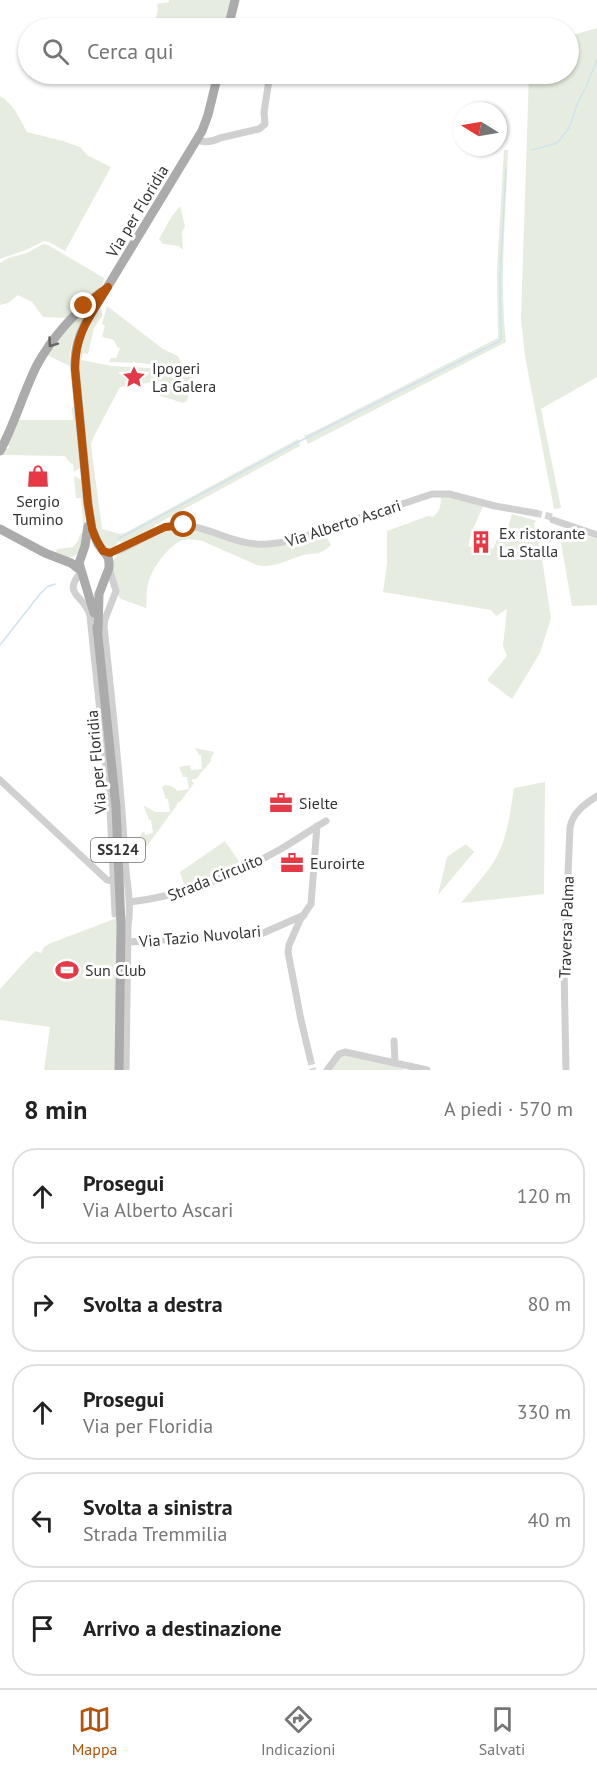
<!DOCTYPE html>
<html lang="it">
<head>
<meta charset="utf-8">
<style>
	:root { --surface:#fff; --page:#f6f6f6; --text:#222; --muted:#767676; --line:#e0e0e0; --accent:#b45309 }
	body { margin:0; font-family:"PT Sans",sans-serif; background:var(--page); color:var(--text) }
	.compass { position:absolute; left:453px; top:102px; width:54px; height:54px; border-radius:50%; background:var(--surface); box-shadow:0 2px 4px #0004; rotate:281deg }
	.stop { position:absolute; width:18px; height:18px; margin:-14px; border:4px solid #b45309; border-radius:50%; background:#fff }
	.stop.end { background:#b45309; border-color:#fff; box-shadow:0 2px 6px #0008 }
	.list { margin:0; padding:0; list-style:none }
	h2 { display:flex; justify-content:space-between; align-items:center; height:78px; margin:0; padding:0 24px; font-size:26px }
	h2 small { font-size:20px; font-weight:400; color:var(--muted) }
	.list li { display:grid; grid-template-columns:39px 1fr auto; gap:18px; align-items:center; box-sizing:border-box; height:96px; margin:0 12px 12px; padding:0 12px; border:2px solid var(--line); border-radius:24px }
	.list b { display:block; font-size:22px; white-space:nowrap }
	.list p { margin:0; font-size:20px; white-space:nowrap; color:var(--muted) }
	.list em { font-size:20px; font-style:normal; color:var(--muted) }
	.icon { flex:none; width:33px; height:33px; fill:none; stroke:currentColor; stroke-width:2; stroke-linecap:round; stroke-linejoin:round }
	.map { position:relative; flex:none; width:597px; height:1070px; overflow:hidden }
	.search { position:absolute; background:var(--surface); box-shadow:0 2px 4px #0004; left:18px; right:18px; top:18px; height:66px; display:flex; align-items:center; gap:15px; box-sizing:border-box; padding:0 21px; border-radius:33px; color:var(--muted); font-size:22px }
	.sheet { height:618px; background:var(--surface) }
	nav { display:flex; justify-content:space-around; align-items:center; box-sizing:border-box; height:84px; border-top:2px solid var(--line); background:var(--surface); font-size:16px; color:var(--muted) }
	nav a { display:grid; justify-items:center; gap:3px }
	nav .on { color:var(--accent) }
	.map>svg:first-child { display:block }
</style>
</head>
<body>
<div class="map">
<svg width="597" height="1070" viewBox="0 0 597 1070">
	<rect width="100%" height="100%" fill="#fff"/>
	<path fill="#e6ecdf" d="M169,0H232L224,28H154L158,8L157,4L169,2Z
		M597,28V377L541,409L561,508L554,509L525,356L521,319L529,74H568L569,36Z
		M0,96C13,103 20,119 27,132L63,141L80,147L87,155L111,167L65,251L49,242L44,241L26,250L0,259Z
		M504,150H508C506,212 499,280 506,342L308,444L304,435H307L498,338L497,270Z
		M180,206L185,226L182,232L183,250L179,246L163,244L159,239L172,216Z
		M43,244L48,245L104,278L103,285L68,318L43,317L32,302L18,295L8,303L0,305V263L8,258L27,253Z
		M90,304H92C80,324 68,342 70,366L47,355L67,329Z
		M107,306L163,349L178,356L181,362L178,366H165L140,363L109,362L111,358H116L120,348L117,347L114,340L102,337L105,326L102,324Z
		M101,307L102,316L94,328L88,354L83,353L81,360L112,366L182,370L193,373L187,401L183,403L161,396L157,393L161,386L160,381L120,387L93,438L91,445L102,529L120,534L125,533L298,439L300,446L155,525L154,529L124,545L119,541L116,545L118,548L108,550L95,533L79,373V355L86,331Z
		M74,406L80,468L74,472L73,464L70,463L65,456L3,455L6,449L10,447L8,445L18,420H73L72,408Z
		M74,476L82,480L86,532L84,545L75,556L67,558L55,554L57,549L73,547L78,541L80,534L84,532L81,498H76Z
		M440,495L483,506L471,534L468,546L487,553L490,548L493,549L499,535H506L512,514L537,521L534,523L542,559L551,618L540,653L512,699L487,680L507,656L503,646L507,609L496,616L491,610L383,592L387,564V531L428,516L433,517C440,511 442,504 440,495Z
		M184,528C209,531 231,545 256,547C274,549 306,538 324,533L331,545C319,556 318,552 304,555C288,559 274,569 257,565L202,541C196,540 189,538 183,540C168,545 151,570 148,584C146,592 147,600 146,608L121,599L117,594C120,578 104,566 120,552C141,542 160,529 184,528Z
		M562,535L572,540L586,536L597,539V605L572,606L560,537Z
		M195,748L214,752L211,758V761L196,779H192V782L194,783L180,802L177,803V805L139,857C137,845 135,841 144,831L145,835L153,833L151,820H149L144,807L145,806L155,812H170L168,799H166L162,787C166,783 175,787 177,791L189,789L187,777H183L179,767L190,765L191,770L202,769L201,755H199Z
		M545,782L544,894L461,903C472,889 487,874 496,858C508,836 510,812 514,788Z
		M225,841L240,863L244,861L243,864L185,887L180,872Z
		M466,844L474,852L438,895L447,857Z
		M117,918L116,1070H44L50,1027L0,1020V989L30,956L36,951L41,953L44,947L51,943Z
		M346,1053L406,1067L403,1070H330L338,1058Z"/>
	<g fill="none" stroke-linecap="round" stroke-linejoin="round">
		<path stroke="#cfe2ee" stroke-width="1.5" d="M532,150L557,143L569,128L578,102L585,89L597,60
			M118,539L298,442L498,342L501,339L500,279L506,169
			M0,645L40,594L47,587L55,584"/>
		<path stroke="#d6d6d6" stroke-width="7" stroke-dasharray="7 3.5" stroke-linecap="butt" d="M535,513L552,517
			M310,1058L313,1070"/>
		<path stroke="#d0d0d0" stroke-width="7" d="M277,28V23
			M197,140C205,143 212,142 220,138L259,129L265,124L264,112L270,74
			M553,520L597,535
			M104,552C126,555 149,529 172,526C203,522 226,542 256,544C284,546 310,534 336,526C368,515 400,505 432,494H449L495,506L535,513
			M109,568L116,591L105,619L104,626C112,703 121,780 125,858C126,881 132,902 128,926L126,1070
			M81,572C61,596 85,594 90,616L110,808L115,914
			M0,780L107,880L114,881
			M130,902C182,896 233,876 279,850C295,841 310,830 326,821
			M129,942L261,934L304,915
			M394,1041L395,1062
			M310,1058L301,1020L288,952L289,945L300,920L311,904L317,826
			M327,1070L339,1054L345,1052L427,1070
			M566,1070L564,967L570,828C572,813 585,804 597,796"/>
		<path stroke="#ababab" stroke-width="9" d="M228,28L235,0
			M0,451C15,423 23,393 37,365C53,336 75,312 101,292
			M88,526L85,546L79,563L94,613
			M0,529L45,553L71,563L80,570
			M97,627L116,807L121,925L119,1070
			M98,631L99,594L109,568V562L108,557L98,544L92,529L88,504L75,369C74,352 77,339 85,324L202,131L208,115L218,74"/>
	</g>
	<defs><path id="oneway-chevron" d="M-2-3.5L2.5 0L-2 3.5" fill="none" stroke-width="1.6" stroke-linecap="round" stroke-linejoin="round" transform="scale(1.5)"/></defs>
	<use stroke="#636363" href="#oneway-chevron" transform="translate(52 343) rotate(126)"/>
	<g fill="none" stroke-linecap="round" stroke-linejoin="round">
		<path stroke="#b45309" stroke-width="8" d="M84,306L108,287C90,316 75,334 75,369L88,504L92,529L96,539L103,551L110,553L165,527L184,525"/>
	</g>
	<defs>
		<g id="sight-bare" transform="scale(1.8)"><path d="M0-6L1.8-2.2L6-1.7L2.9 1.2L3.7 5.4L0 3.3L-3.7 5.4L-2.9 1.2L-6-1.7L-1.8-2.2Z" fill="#e63946" stroke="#fff" stroke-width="2.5" paint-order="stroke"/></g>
		<g id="shop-bare" transform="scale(1.8)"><path d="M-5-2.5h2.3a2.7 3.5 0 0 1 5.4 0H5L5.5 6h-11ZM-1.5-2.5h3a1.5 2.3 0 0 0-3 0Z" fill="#e63946" stroke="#fff" stroke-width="2.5" paint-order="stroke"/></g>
		<g id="building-bare" transform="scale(1.8)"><path d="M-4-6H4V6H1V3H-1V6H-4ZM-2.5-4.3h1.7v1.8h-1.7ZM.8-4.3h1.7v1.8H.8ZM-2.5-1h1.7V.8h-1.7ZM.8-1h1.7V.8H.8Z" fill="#e63946" stroke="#fff" stroke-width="2.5" paint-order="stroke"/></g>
		<g id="office-bare" transform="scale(1.8)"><path d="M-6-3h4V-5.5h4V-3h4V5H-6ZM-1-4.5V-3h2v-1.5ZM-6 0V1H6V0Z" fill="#e63946" stroke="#fff" stroke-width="2.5" paint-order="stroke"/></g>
		<g id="stadium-bare" transform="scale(1.8)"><path d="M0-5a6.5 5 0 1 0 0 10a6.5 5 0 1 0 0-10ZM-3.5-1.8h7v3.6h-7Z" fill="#e63946" stroke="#fff" stroke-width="2.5" paint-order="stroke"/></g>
	</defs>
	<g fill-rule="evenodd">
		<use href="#sight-bare" x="134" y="377"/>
		<use href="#shop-bare" x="38" y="476"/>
		<use href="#building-bare" x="481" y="542"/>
		<use href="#office-bare" x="281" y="803"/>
		<use href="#office-bare" x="292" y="863"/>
		<use href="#stadium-bare" x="67" y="970"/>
	</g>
	<g text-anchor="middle" stroke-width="6" stroke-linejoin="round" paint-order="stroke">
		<rect fill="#fff" stroke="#707070" stroke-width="1.5" x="91" y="838" width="54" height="24" rx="4.5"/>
		<g font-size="15" font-weight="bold" fill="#333">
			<text x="118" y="855">SS124</text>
		</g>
		<g font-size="16" fill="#333" stroke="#fff">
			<text transform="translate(137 211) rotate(-59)" y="6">Via per Floridia</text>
			<text transform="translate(343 523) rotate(-18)" y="6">Via Alberto Ascari</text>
			<text transform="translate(96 762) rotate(-95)" y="6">Via per Floridia</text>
			<text transform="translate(215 877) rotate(-22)" y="6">Strada Circuito</text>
			<text transform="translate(566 927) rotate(-88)" y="6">Traversa Palma</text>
			<text transform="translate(200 936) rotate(-5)" y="6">Via Tazio Nuvolari</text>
		</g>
		<g font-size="16" fill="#333" stroke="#fff" text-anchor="start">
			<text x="152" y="374">Ipogeri<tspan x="152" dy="18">La Galera</tspan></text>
			<text x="38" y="507" text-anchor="middle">Sergio<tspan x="38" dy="18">Tumino</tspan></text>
			<text x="499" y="539">Ex ristorante<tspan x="499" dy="18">La Stalla</tspan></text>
			<text x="299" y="809">Sielte</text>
			<text x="310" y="869">Euroirte</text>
			<text x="85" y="976">Sun Club</text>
		</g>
	</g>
</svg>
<svg class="compass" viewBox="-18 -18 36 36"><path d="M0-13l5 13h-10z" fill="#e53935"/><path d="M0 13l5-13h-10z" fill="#767676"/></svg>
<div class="stop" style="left:184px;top:525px"></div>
<div class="stop end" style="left:84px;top:306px"></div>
<div class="search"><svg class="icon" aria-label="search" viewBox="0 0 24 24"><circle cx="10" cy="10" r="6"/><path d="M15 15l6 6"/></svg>Cerca qui</div>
</div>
<section class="sheet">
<h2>8 min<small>A piedi · 570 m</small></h2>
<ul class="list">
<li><svg class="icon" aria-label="ahead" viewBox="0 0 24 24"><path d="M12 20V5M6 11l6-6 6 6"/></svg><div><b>Prosegui</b><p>Via Alberto Ascari</p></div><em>120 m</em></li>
<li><svg class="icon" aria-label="right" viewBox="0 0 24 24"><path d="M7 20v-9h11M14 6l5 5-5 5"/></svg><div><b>Svolta a destra</b></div><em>80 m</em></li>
<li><svg class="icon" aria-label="ahead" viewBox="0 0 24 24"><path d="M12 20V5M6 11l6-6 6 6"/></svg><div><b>Prosegui</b><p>Via per Floridia</p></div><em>330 m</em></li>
<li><svg class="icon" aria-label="left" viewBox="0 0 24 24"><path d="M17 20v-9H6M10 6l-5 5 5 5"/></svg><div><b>Svolta a sinistra</b><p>Strada Tremmilia</p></div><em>40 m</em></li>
<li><svg class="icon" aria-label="arrive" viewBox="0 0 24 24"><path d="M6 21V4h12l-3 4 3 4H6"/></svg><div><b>Arrivo a destinazione</b></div></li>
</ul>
</section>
<nav>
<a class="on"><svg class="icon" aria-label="map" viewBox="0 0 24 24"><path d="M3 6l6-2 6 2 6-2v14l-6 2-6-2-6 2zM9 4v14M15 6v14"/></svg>Mappa</a>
<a><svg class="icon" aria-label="directions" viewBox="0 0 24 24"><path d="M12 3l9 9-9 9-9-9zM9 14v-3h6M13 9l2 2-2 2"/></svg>Indicazioni</a>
<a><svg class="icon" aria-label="saved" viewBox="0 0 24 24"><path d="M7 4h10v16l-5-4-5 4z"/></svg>Salvati</a>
</nav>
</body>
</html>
